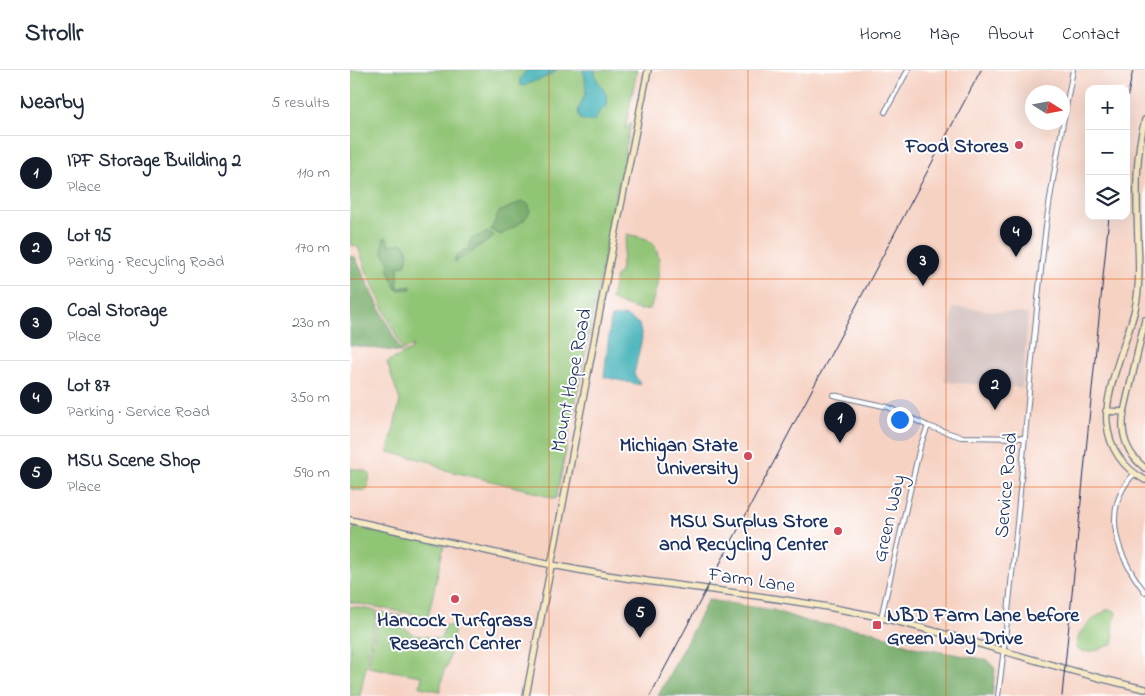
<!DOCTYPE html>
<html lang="en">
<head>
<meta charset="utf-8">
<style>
	:root { --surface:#fff; --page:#f2f2f3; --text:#1f2937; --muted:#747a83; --line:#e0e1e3; --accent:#111827 }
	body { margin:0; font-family:"Indie Flower",sans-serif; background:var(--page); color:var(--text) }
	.controls { position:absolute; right:15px; top:15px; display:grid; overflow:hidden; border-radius:10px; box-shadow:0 5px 20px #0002 }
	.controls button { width:45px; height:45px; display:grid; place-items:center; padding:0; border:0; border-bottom:1px solid var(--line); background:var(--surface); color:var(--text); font:25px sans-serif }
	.compass { position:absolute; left:675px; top:15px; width:45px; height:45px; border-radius:50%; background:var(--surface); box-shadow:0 5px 20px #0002; rotate:101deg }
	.you { position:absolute; left:549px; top:349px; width:18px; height:18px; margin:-12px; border:4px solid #fff; border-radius:50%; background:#1a73e8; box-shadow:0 0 0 8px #1a73e833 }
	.badge { display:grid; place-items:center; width:32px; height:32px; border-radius:50%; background:var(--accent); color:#fff; font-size:16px; font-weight:700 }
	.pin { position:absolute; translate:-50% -41px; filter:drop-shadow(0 1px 2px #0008) }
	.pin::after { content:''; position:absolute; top:26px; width:18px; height:15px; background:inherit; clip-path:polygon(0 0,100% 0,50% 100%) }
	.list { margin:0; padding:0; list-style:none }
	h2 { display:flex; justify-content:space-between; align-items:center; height:65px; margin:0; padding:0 20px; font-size:21px }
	h2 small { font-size:16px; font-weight:400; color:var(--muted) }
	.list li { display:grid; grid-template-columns:32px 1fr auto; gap:15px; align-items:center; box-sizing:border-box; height:75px; padding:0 20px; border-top:1px solid var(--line) }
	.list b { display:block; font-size:19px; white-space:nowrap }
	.list p { margin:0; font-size:16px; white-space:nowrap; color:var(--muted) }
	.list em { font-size:16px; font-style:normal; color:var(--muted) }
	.icon { flex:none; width:28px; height:28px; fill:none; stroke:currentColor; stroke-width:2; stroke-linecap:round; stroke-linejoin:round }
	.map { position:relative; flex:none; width:795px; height:626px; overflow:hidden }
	header { display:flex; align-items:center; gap:30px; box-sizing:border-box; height:70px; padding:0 25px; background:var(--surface); border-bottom:1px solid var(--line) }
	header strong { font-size:24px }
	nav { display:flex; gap:28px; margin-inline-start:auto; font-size:18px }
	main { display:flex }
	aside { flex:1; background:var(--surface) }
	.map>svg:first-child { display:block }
</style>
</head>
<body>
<header>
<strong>Strollr</strong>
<nav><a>Home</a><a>Map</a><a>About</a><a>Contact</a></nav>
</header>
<main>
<aside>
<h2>Nearby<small>5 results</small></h2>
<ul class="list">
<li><span class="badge">1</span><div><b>IPF Storage Building 2</b><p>Place</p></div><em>110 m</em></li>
<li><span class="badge">2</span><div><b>Lot 95</b><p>Parking · Recycling Road</p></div><em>170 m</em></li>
<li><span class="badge">3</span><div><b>Coal Storage</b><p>Place</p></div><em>230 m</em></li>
<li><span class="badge">4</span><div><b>Lot 87</b><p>Parking · Service Road</p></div><em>350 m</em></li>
<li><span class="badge">5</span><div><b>MSU Scene Shop</b><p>Place</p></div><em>590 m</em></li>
</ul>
</aside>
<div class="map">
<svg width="795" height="626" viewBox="0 0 795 626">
	<rect width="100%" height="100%" fill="#fff"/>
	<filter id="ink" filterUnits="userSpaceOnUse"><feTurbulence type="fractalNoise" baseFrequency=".02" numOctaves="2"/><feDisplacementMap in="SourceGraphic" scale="10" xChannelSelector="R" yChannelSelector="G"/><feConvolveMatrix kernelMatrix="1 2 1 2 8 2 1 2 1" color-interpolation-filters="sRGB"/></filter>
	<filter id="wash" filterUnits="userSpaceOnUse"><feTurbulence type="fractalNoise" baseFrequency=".0096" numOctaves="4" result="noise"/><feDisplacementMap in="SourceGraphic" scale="20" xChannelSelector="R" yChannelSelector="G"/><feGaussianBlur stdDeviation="1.12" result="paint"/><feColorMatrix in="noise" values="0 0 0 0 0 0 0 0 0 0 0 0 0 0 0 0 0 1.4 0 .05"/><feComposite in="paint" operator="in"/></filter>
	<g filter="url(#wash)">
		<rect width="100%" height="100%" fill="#f7f2e3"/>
		<path fill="#f6d2c3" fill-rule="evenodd" d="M0,0H795V626H0ZM739,19H776V146H739ZM682,22H712V52H682Z"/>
		<path fill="#d1bfbd" d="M603,237L678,244L672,318L595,312V304Z"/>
		<path fill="#91c576" stroke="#567a6a" d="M0,0H287L275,59L281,53L207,425L205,429L174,419L91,399L82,392L38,382L50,331L37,292L61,280L63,275L53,281L17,202L8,177L0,175Z
			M277,164C284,166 295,167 300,171C317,185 306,222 300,239C297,239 294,240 291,240C288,240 264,232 261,229L266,205L270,202Z
			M0,398L16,401L20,404L18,417L15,421L0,419Z
			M4,457L94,475L78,547L0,532V471Z
			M0,536L27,541L10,626H0Z
			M756,540H763L766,542L763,559L764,573C754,577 735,588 726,577C728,558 741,551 756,540Z
			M29,542L51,546L50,557L56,559L65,565L91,569L95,555L103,556L105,559L98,594L94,600L90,621L70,617L72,606L18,597Z"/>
		<path fill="#74aa67" stroke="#486c62" d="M173,131L179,135L180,142L173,151L151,165L141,160L149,142Z
			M138,162L144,165L140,170L127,177L124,181L105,192V188L113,180H118L121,169Z
			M34,168H37L39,175L53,173C60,180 58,187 55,195L48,197V218L61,216V219L47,220L39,201L38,190L33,183V172Z
			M0,186L5,187L51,282L0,275Z
			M358,530L423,540L458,552L521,561L563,577L638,590L645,599L642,626H308Z"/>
		<path fill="#40b1b7" stroke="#2e708a" d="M177,0H207C196,10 186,9 174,16L170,15V9Z
			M233,0H245C244,14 261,21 257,36L250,41L245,50L241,52L230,49L228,41L236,22L235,7Z
			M276,246L289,254L292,268L284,304L291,315L254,307L261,247Z"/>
	</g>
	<g filter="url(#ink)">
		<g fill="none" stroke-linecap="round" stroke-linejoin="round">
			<g stroke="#68738d" stroke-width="6">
				<path id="street" d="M535,42L558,0
					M483,325L538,337L578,356L611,367L674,368
					M784,404C749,441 768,487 795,522
					M531,548L570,377L578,356
					M648,626C669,470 677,313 696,156C703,104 713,52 723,0"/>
			</g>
			<g stroke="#68738d" stroke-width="8">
				<path id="secondary" d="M795,50C784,89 787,130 788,171C789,193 790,217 785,239C777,272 754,321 757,353C759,378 773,398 795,410
					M795,250L774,342C770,364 777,384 795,398
					M756,341L774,342
					M0,450C92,470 183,494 276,508C357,520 438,528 519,545C612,565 702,599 795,619
					M176,626L251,235L298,0"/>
			</g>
			<use href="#street" stroke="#fff" stroke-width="4"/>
			<use href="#secondary" stroke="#f6e9c3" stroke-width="5.5"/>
			<path stroke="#1b2f5e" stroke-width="1" d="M776,34L783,0
				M300,626L631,0
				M712,626L759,146"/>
		</g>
	</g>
	<path fill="none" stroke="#e8590c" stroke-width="1" stroke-opacity="0.55" d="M199,0V626M398,0V626M596,0V626M0,209H795M0,417H795"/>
	<g fill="#d1495b" stroke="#fff" stroke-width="2">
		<circle cx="669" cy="75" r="5"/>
		<circle cx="398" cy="386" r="5"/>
		<circle cx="488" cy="461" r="5"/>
		<circle cx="105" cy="529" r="5"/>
		<rect x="522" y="550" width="10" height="10" rx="2.5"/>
	</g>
	<g text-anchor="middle" stroke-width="4" stroke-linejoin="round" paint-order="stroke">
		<g font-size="20" font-weight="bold" fill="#1b2f5e" stroke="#fff" text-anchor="end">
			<text x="659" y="82">Food Stores</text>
			<text x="388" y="381">Michigan State<tspan x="388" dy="23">University</tspan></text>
			<text x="478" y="457">MSU Surplus Store<tspan x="478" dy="23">and Recycling Center</tspan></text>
			<text x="537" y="551" text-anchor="start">NBD Farm Lane before<tspan x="537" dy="23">Green Way Drive</tspan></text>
			<text x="105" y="556" text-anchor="middle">Hancock Turfgrass<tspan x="105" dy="23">Research Center</tspan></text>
		</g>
		<g font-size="20" fill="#1b2f5e" stroke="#fff">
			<text transform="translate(220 310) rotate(-79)" y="7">Mount Hope Road</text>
			<text transform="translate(655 415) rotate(-85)" y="7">Service Road</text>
			<text transform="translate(538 448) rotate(-77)" y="7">Green Way</text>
			<text transform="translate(402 509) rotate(8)" y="7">Farm Lane</text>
		</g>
	</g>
</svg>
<div class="controls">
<button>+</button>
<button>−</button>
<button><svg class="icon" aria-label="layers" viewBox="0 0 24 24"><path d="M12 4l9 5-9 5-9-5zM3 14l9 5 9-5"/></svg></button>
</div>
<svg class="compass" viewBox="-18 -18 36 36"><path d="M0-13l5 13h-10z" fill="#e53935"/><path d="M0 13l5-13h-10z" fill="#747a83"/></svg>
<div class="you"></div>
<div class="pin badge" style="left:490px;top:373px">1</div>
<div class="pin badge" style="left:645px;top:340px">2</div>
<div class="pin badge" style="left:573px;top:216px">3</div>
<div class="pin badge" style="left:666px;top:187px">4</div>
<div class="pin badge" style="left:290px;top:568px">5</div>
</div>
</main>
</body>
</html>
